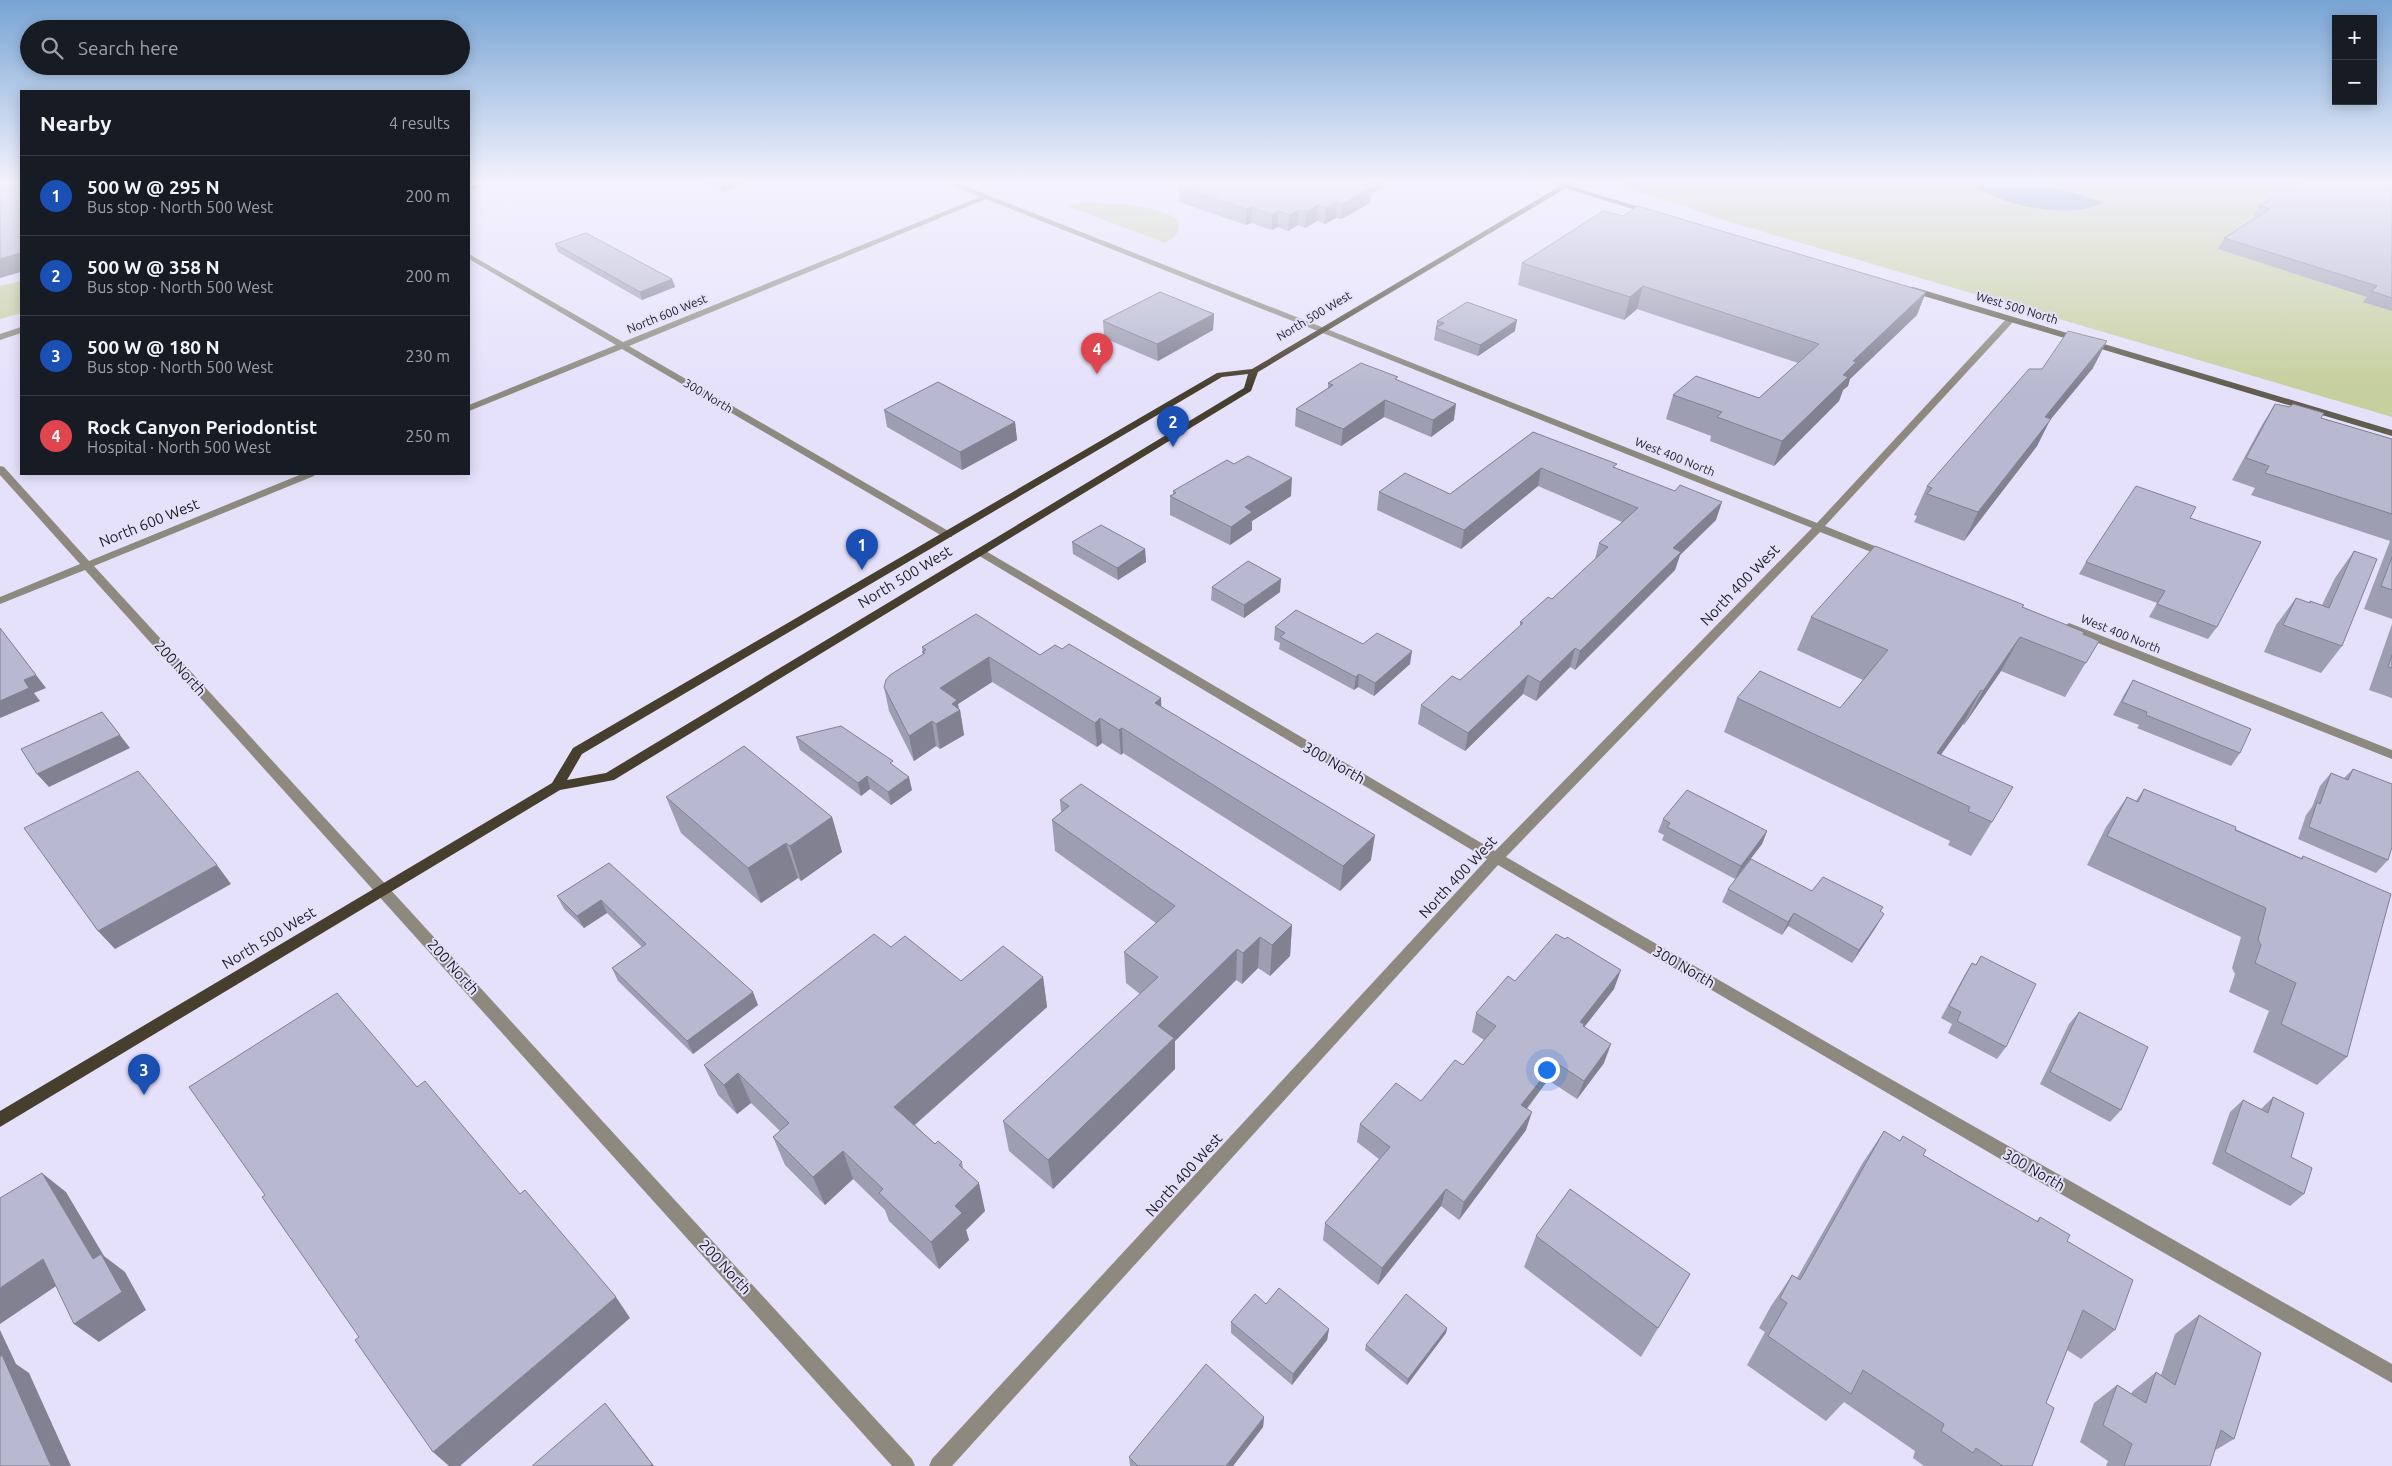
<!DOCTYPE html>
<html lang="en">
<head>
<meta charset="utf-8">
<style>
	:root { --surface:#171b24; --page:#20242c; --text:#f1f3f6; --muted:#9ea1a6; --line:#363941; --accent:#c4aa8f }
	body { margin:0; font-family:Ubuntu,sans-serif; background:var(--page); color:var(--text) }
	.controls { position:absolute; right:15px; top:15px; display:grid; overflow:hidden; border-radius:0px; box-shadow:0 2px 12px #0003 }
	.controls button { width:45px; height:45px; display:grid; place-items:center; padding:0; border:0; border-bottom:1px solid var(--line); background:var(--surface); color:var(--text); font:25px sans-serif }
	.you { position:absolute; left:1546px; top:1069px; width:18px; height:18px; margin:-12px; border:4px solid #fff; border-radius:50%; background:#1a73e8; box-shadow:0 0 0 8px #1a73e833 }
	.badge { display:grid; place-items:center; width:32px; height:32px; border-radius:50%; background:var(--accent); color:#fff; font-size:16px; font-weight:700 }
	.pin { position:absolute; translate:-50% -41px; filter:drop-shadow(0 1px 2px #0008) }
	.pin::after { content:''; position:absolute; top:26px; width:18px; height:15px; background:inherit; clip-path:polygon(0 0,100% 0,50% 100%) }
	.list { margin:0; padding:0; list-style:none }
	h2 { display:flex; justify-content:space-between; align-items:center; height:65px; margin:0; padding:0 20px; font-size:21px }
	h2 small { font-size:16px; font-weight:400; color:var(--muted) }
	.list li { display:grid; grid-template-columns:32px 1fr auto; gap:15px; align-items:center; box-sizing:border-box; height:80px; padding:0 20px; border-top:1px solid var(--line) }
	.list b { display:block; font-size:19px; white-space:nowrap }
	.list p { margin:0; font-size:16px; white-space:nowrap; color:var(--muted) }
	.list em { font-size:16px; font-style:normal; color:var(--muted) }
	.icon { flex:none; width:28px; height:28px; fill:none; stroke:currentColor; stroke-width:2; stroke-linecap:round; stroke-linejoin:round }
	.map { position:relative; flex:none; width:2392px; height:1466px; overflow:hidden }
	.search { position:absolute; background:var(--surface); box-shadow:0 2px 12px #0003; left:20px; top:20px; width:450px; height:55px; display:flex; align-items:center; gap:12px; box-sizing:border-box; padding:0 18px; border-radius:28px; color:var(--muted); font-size:19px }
	.panel { position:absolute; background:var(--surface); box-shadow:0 2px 12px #0003; left:20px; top:90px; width:450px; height:385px; border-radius:0px }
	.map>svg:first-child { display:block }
</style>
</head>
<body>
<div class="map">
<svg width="2392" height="1466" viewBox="0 0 2392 1466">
	<rect width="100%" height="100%" fill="#e5e1fb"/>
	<path fill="#c6cf9e" d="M1620,182H2392V417L1713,217L1688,207L1624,188L1619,185Z
		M1079,202C1114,204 1148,202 1179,220C1180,233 1176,237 1165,243L1068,206Z
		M21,281V313L0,319V286Z"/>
	<path fill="#6e8db5" d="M1971,182H2038L2103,202C2072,221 1997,206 1971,182Z"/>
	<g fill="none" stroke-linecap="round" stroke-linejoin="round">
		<path fill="#8d897f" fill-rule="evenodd" d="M485,182H496L469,191V187Z
			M945,182H955L1817,523L2008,317H2014V321L1825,526L1892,553L1893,555L1892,557H1884L1820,532L1506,857L1866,1065L2392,1364V1383L2031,1177L1498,865L952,1466H929L932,1459L1487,859L976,554L975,552L976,550H984L1495,851L1812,528L986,199L629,346L952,533V537H944L622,349L469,411V405L616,345L469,259V254L623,342L980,197Z
			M21,327V333L0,340V334Z
			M0,466L4,467L89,561L302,474H315L314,476L94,566L912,1459L915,1466H892L85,570L0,604V597L80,564L0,475Z
			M2069,623L2392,750V759L2065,630L2063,627Z"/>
		<path fill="#635d4f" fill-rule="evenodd" d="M1545,182H1556L1656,212L1649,214Z
			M1907,287H1913L2392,430V436L1907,291Z"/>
		<path fill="#463f2e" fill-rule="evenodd" d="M1567,182H1576L1258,372L1251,391L614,780L560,790L0,1127V1111L552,783L573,748L1217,373L1252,369ZM1248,374L1244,388L606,773L567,780L582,754L1222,377Z"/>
	</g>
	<path fill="#9e9eb3" d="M700,182H761L755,184L751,182L723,192Z
		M1190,182H1392L1371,194L1370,203L1341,219L1336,218L1325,224L1317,221L1305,228L1298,225L1288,231L1278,227L1272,230L1251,223L1246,225L1179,202V186Z
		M2392,182V311L2363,302L2367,297L2218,249L2224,238L2257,218L2254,216L2259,206Z
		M555,244L672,279L675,287L642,300L558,252Z
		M1522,263L1917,315L1850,379L1848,386L1843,390L1839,401L1774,466L1710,441L1711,436L1666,419L1673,395L1759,398L1798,363L1637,309L1624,320L1518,285Z
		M1214,314L1213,330L1158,361L1104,338L1103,321Z
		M1437,321L1515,331L1478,356L1434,340Z
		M2093,368L2050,420L2037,446L1964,541L1914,522L1917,516L1914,515L1927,486L2042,369Z
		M1398,380L1454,420L1431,437L1384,417L1341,446L1295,426L1296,409L1328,388V383Z
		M2275,404L2392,439V619L2364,609L2390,541L2251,495L2255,488L2232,480L2262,425Z
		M884,410L1015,422L1017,440L962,470L887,427Z
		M1533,432L1616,468L1716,520L1680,555L1675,570L1575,670L1570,667L1536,701L1523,694L1465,751L1418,724L1421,705L1460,680L1520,626V622L1552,599L1595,559L1599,543L1622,522L1538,486L1461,549L1377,510L1379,492L1450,494Z
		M1173,491L1291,496L1252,521V530L1230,545L1170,515V496L1173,494Z
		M2190,518L2217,627L2208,639L2149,617L2157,603L2079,574L2086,562Z
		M1072,542L1145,549L1146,562L1118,580L1073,554Z
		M2354,551L2342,646L2321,673L2264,652L2276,625L2296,598L2309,603L2310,601L2322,605L2335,578Z
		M1212,587L1280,592L1244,618L1211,600Z
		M2023,607L2083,634L2099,641L2065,697L2001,671L1964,725L1963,724L1941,754L1992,822L1971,856L1948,845L1950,841L1724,732L1737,698L1840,708L1863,680L1797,650L1811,617Z
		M2392,624V698L2369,690Z
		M1275,627L1363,644L1410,664L1374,696L1358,687L1354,690L1279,649L1280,643L1274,640Z
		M922,647L1040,655L1062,649L1161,698V706L1371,860L1340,891L1123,753L1121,755L1102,743L1097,747L992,682L958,704L959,709L960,710L964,735L940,749L936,746L914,761L889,711L884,687L923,654Z
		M2133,680L2240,753L2231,766L2137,728L2139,725L2113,715L2125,693Z
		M796,737L894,766L912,790L891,805L870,789L861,796L800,750Z
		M2353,769L2388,860L2376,873L2298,839L2306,815L2312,807L2320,786L2331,773L2344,778Z
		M2144,789L2301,858L2303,856L2347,1057L2317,1085L2253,1052L2269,1011L2229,992L2235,974L2232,968L2241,937L2087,865L2106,827L2127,797L2136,801Z
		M666,797L832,817L842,852L801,881L798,878L761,903L681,833Z
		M1060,800L1292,925L1290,956L1270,976L1258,968L1242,984L1236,980L1175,1041V1069L1053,1189L1009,1151L1003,1121L1140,994L1126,983L1124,952L1156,923L1055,851L1052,820L1061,812Z
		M1663,819L1767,831L1762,844L1735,879L1662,840L1664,835L1658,832Z
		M609,863L758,1005L693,1054L618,981L612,968L642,947L607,913L584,928L564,909L557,896Z
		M1728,889L1812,891L1883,907L1880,912L1876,927L1852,963L1788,926L1782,935L1722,902Z
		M891,947L961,981L1043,977L1047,1007L915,1125L935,1144L962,1162L963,1169L985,1211L966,1230L969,1240L939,1269L889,1221L885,1210L853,1179L825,1205L785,1165L773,1137L780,1131L751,1103L737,1114L718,1095L704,1065Z
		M1981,956L2006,1047L1997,1059L1948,1033L1952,1024L1941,1018L1964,976L1972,963L1976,965Z
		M1515,981L1614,989L1584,1027L1604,1063L1577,1099L1548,1080L1527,1109L1526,1130L1459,1220L1441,1206L1378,1285L1323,1240L1325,1223L1379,1159L1357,1142L1360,1124L1421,1101L1463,1065L1484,1040L1472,1032L1476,1013Z
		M2079,1012L2121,1110L2110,1122L2040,1084L2069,1024Z
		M2273,1097L2291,1157L2304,1194L2290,1206L2212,1164L2230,1112L2243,1100L2261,1109Z
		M1884,1131L1900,1141L1903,1136L1923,1155L2036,1222L2040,1217L2067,1241L2115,1330L2081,1359L2067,1350L2046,1403L2032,1466H1924L1913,1458L1915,1451L1844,1402L1826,1421L1747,1365L1765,1332L1759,1328L1771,1306L1792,1275L1797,1278L1862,1164Z
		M1536,1236L1690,1274L1641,1357L1524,1267Z
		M1266,1304L1329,1329L1327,1340L1292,1385L1231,1333V1322Z
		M2199,1315L2234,1439L2214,1451L2210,1466H2106L2108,1461L2080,1442L2094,1403L2117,1385L2131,1394L2133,1391L2156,1372L2161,1375L2175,1334Z
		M1447,1328L1446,1333L1407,1385L1365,1350L1366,1345Z
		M1264,1417L1263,1427L1233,1466H1130L1129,1457Z"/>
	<path fill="#818192" d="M720,182H751L723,192Z
		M1366,182H1392L1371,194L1370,203L1341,219L1342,204L1361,185Z
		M1337,202L1336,218L1325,224L1326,208Z
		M1318,205L1317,221L1305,228L1306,212Z
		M1252,207L1251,223L1246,225V209Z
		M1299,210L1298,225L1288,231L1289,215Z
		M1278,211V227L1272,230V215Z
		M20,253L21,254V272L0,278V259Z
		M672,279L675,287L642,300L640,292Z
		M1643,286L1637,309L1624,320L1630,297Z
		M1926,292L1917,315L1850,379L1848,386L1843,390L1839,401L1774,466L1782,441L1853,361Z
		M1214,314L1213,330L1158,361L1157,344Z
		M1517,320L1515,331L1478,356L1480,345Z
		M2107,341L2093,368L2050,420L2037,446L1964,541L1978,512L2045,417Z
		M1385,400L1384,417L1341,446L1343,429Z
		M1456,404L1454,420L1431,437L1433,420Z
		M1015,422L1017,440L962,470L960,452Z
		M1541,468L1538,486L1461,549L1464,530Z
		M1292,478L1291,496L1252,521V530L1230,545L1231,527L1245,507Z
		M1722,502L1716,520L1680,555L1675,570L1575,670L1580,651L1673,548Z
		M1145,549L1146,562L1118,580L1117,568Z
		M1281,579L1280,592L1244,618V605Z
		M0,628L46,688L34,693L40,701L0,718V701L24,680Z
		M2020,637L2001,671L1964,725L1983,691Z
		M1575,648L1570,667L1536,701L1540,682Z
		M1412,651L1410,664L1374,696L1375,683Z
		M989,657L992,682L958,704L959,711L960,710L964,735L940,749L936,724L940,688Z
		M1359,674L1358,687L1354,690L1356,677Z
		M1528,675L1523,694L1465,751L1468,733Z
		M1981,690L1963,724L1920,784L1937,753Z
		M1161,698L1162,723L1155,703Z
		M102,712L130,748L49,787L37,774Z
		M1100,718L1102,743L1097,747L1095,723Z
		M932,721L936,746L914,761L909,736Z
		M1122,728L1123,753L1121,755L1119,730Z
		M867,776L870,789L861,796L858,783Z
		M909,777L912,790L891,805L888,792Z
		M832,817L842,852L801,881L790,846Z
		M1767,831L1762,844L1735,879L1741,866Z
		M1375,835L1371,860L1340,891L1343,866Z
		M786,843L798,878L761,903L748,868Z
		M217,865L231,884L115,949L98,931Z
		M601,900L607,913L584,928L577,916Z
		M1794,913L1788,926L1782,935L1788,922Z
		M1884,914L1876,927L1852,963L1859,950Z
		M1292,925L1290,956L1270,976L1272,945Z
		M1260,937L1258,968L1242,984L1243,953Z
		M1237,949L1236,980L1175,1041V1069L1053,1189L1048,1160L1158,1026Z
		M1621,970L1614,989L1582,1030L1580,1022Z
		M1043,977L1047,1007L903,1135L894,1107Z
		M753,992L758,1005L693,1054L687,1041Z
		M1611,1044L1604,1063L1577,1099L1584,1081Z
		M1555,1062L1548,1080L1515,1123L1521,1105Z
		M738,1073L751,1103L737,1114L724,1085Z
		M1532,1112L1526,1130L1459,1220L1464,1202Z
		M843,1151L853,1179L825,1205L813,1177Z
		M42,1173L66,1192L104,1256L125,1272L146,1310L99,1342L74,1324L93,1259Z
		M979,1183L985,1211L966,1230L969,1240L939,1269L931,1242L955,1206Z
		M1446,1189L1441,1206L1378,1285L1382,1268Z
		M43,1259L68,1278L0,1324V1288Z
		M616,1297L630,1318L460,1466H449L433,1452Z
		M1447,1328L1446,1333L1407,1385L1408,1379Z
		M1329,1329L1327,1340L1292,1385L1293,1374Z
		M0,1330L16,1364L29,1373L71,1466H51L0,1364Z
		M605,1403L613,1413L654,1466H650Z
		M1264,1417L1263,1427L1233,1466H1226Z"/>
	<path fill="#b8b8d0" stroke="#818192" d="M0,182H21V254L20,253L0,259Z
		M1190,182H1366L1361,185L1371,188L1342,204L1337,202L1326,208L1318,205L1306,212L1299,210L1289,215L1278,211L1272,215L1252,207L1246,209L1179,186Z
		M2302,182H2392V298L2371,291L2377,286L2224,238L2270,209L2259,206Z
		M1638,206L1926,292L1853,361L1856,362L1843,375L1848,377L1782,441L1717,417L1722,412L1673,395L1696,376L1759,398L1819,344L1643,286L1630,297L1522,263L1603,211L1623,216Z
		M586,233L672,279L640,292L555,244Z
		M1160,292L1214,314L1157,344L1103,321Z
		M1467,302L1517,320L1480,345L1436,328L1444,323L1437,321Z
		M2068,331L2107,341L2045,417L2051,419L1978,512L1927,494L1932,488L1927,486L2029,369H2042Z
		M1361,363L1398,377L1395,379L1456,404L1433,420L1385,400L1343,429L1296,409L1333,385L1328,383Z
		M938,382L1015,422L960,452L884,410Z
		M2275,404L2290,407L2293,404L2324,413L2321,418L2392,439V514L2265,473L2269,466L2246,458Z
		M1533,432L1617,464L1613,467L1675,491L1680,485L1722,502L1673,548L1681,552L1580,651L1575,648L1540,682L1528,675L1468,733L1421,705L1452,676L1460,680L1523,623L1520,622L1548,597L1552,599L1608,547L1599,543L1638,508L1541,468L1464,530L1379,492L1405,473L1450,494Z
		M1248,456L1292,478L1245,507L1252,512L1231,527L1170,496L1176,493L1173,491L1227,460L1234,464Z
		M2136,486L2196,507L2190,518L2261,542L2217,627L2157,604L2165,591L2086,562Z
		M1101,525L1145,549L1117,568L1072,542Z
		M1875,546L2024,605L2022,607L2084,632L2083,634L2099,641L2086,663L2020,637L1983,691L1981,690L1937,753L2013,787L1992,822L1968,811L1970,807L1737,698L1760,671L1840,708L1888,650L1811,617Z
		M2354,551L2377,559L2342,646L2283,625L2296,598L2310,603V601L2329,608Z
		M2392,557V590L2381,586Z
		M1248,561L1281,579L1244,605L1212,587Z
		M1296,610L1363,644L1377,633L1412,651L1375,683L1359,674L1356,677L1280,637L1285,633L1275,627Z
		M976,614L1040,655L1055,645L1062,649L1069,644L1161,698L1155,703L1375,835L1343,866L1122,728L1119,730L1100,718L1095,723L989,657L940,688L957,700L952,704L960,710L936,724L932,721L909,736L884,687L886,680L890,675L925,653L922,652L926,650L922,647Z
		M0,628L36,675L24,680L29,688L0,701Z
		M2392,655V668L2388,667Z
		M2133,680L2251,729L2240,753L2146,715L2147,712L2122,702Z
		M102,712L120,735L37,774L21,749Z
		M841,726L893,761L890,763L909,777L888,792L867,776L858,783L796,737Z
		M744,746L832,817L790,846L786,843L748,868L666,797Z
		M2353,769L2392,784V847L2388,860L2309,827L2317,802L2320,804L2331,773L2348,780Z
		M138,771L217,865L98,931L24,828Z
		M1081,784L1292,925L1272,945L1260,937L1243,953L1237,949L1158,1026L1174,1038L1048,1160L1003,1121L1158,977L1124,952L1175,906L1052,820L1069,806L1060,800Z
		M2144,789L2236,827L2235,830L2302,859L2303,856L2391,894L2347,1057L2281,1024L2296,983L2255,963L2261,945L2258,940L2266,908L2107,836L2127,797L2138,802Z
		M1687,790L1767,831L1741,866L1667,827L1670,823L1663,819Z
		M1751,859L1812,891L1823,877L1883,907L1880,911L1884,914L1859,950L1794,913L1788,922L1728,889Z
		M609,863L753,992L687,1041L612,968L646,944L601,900L577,916L557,896Z
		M874,934L891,947L905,936L961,981L1003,946L1043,977L894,1107L935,1144L938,1141L962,1162L959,1165L979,1183L955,1206L962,1213L931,1242L879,1193L883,1189L843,1151L813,1177L773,1137L789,1123L738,1073L724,1085L704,1065Z
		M1556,934L1565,939L1567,937L1621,970L1580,1022L1584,1024L1583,1026L1611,1044L1584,1081L1555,1062L1521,1105L1532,1112L1464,1202L1446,1189L1382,1268L1325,1223L1390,1147L1360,1124L1396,1083L1421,1101L1455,1060L1463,1065L1496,1026L1476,1013L1508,976L1515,981Z
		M1981,956L2036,984L2006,1047L1957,1021L1961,1012L1949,1006L1972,963L1976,965Z
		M337,993L417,1087L425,1081L520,1194L525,1190L616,1297L433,1452L355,1340L359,1337L262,1197L265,1195L189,1087Z
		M2079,1012L2148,1047L2121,1110L2050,1072Z
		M2273,1097L2304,1113L2291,1157L2312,1168L2304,1194L2225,1152L2243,1100L2268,1113Z
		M1884,1131L1900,1141L1903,1136L1926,1150L1923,1155L1974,1185L2038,1222L2040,1217L2070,1235L2067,1241L2133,1280L2115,1330L2083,1310L2046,1403L2054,1408L2032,1466H2003L1976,1448L1973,1453L1941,1431L1944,1424L1863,1370L1851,1394L1768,1336L1787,1303L1780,1298L1792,1275L1800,1280Z
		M42,1173L93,1259L101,1254L122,1292L74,1324L43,1259L0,1288V1198Z
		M1570,1189L1690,1274L1658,1328L1536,1236Z
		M1279,1288L1329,1329L1293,1374L1231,1322L1255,1294L1266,1304Z
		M1406,1294L1447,1328L1408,1379L1366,1345Z
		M2199,1315L2261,1353L2234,1439L2221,1430L2210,1466H2124L2132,1444L2103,1425L2117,1385L2146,1403L2156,1372L2175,1385Z
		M2,1355L51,1466H0V1357Z
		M1206,1364L1264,1417L1226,1466H1138L1129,1457Z
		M605,1403L652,1464L650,1466H532Z"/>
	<linearGradient id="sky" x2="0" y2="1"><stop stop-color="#77a4d4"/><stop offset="0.47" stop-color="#f3f2fd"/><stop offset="1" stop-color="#f3f2fd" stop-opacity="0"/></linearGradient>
	<rect width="2392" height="387" fill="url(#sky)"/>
	<g text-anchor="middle" stroke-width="4" stroke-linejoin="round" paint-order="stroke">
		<g font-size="12" fill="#1d1c24" stroke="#e5e1fb">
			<text transform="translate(2017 308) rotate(17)" y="4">West 500 North</text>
			<text transform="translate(667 314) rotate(-22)" y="4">North 600 West</text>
			<text transform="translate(1314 316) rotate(-31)" y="4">North 500 West</text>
			<text transform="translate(708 396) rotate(31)" y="4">300 North</text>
			<text transform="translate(1675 457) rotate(22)" y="4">West 400 North</text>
			<text transform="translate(2121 634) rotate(22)" y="4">West 400 North</text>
		</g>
		<g font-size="15" fill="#1d1c24" stroke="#e5e1fb">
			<text transform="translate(149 523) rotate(-22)" y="5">North 600 West</text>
			<text transform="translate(905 577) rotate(-31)" y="5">North 500 West</text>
			<text transform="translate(1740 585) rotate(-46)" y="5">North 400 West</text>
			<text transform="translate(180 668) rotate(48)" y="5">200 North</text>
			<text transform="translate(1334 763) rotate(30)" y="5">300 North</text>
			<text transform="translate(1458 877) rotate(-47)" y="5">North 400 West</text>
			<text transform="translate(269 938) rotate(-31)" y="5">North 500 West</text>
			<text transform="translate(453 967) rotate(48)" y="5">200 North</text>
			<text transform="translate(1684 967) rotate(30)" y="5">300 North</text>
			<text transform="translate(2034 1170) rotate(30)" y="5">300 North</text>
			<text transform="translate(1184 1175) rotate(-48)" y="5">North 400 West</text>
			<text transform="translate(725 1267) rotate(47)" y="5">200 North</text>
		</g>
	</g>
</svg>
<div class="controls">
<button>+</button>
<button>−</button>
</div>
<div class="you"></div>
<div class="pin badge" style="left:862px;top:570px;background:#1a4fb4">1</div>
<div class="pin badge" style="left:1173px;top:447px;background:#1a4fb4">2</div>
<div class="pin badge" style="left:144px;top:1095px;background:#1a4fb4">3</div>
<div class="pin badge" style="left:1097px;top:374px;background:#e0444e">4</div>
<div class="search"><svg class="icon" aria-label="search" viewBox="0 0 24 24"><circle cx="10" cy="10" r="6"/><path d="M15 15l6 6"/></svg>Search here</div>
<section class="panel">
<h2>Nearby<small>4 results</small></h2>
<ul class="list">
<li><span class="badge" style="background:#1a4fb4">1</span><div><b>500 W @ 295 N</b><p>Bus stop · North 500 West</p></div><em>200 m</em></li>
<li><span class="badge" style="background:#1a4fb4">2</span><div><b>500 W @ 358 N</b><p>Bus stop · North 500 West</p></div><em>200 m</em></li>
<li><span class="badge" style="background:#1a4fb4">3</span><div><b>500 W @ 180 N</b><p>Bus stop · North 500 West</p></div><em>230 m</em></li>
<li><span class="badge" style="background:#e0444e">4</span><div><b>Rock Canyon Periodontist</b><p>Hospital · North 500 West</p></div><em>250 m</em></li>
</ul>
</section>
</div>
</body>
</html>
